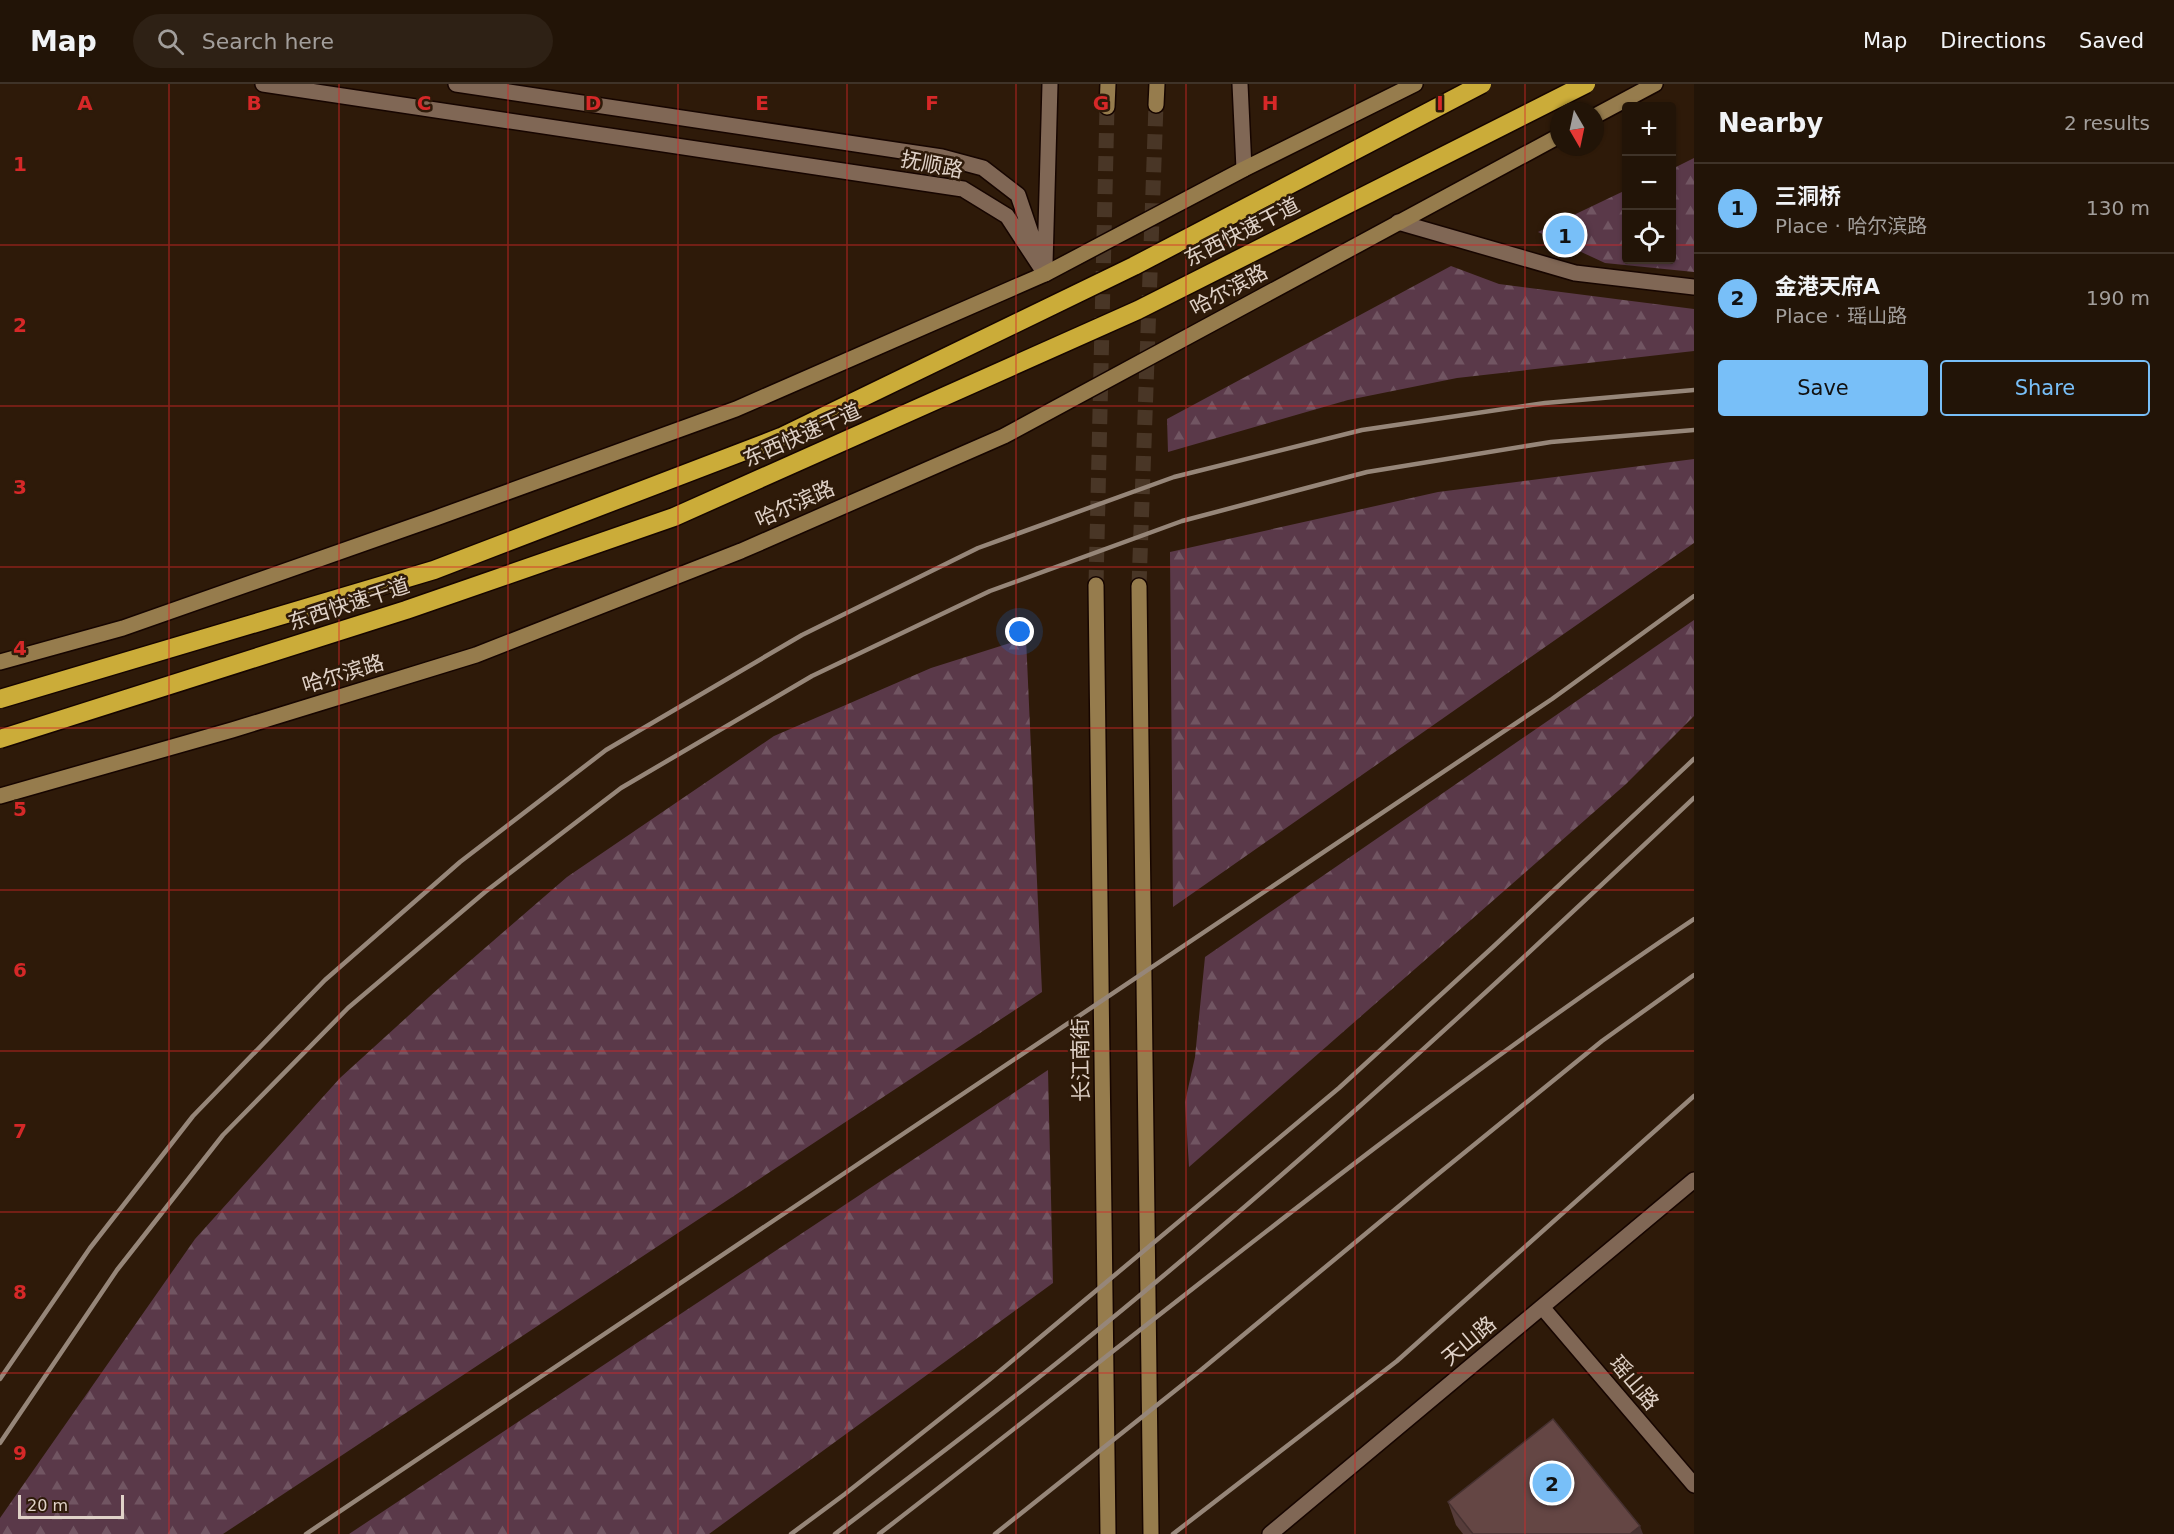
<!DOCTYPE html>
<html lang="en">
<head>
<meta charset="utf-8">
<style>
	:root { --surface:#221407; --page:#2e2115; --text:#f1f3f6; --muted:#a29e9b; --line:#3f3328; --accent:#78bff8 }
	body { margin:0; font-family:"DejaVu Sans","Noto Sans SC",sans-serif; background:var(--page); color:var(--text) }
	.controls { position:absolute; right:18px; top:18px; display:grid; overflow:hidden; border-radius:6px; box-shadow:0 2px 4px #0004 }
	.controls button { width:54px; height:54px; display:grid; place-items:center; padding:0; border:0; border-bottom:2px solid var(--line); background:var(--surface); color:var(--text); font:30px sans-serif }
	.compass { position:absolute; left:1550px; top:18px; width:54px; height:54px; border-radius:50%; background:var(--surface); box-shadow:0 2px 4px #0004; rotate:171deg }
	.scale { position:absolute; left:18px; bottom:15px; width:106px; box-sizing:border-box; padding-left:6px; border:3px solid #e0d2c8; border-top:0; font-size:16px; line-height:21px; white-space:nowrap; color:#e0d2c8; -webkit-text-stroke:4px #2e1a09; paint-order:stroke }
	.you { position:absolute; left:1020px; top:548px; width:21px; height:21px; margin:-15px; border:4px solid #fff; border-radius:50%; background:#1a73e8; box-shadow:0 0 0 9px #1a73e833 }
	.badge { display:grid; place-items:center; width:39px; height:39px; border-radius:50%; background:var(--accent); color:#111; font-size:20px; font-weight:700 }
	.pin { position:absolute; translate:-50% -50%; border:3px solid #fff; box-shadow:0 2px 6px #0006 }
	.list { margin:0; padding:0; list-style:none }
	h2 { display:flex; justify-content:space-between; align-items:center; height:78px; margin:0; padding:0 24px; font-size:26px }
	h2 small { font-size:20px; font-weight:400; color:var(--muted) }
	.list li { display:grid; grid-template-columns:39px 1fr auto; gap:18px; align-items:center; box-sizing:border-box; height:90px; padding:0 24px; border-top:2px solid var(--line) }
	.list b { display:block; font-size:22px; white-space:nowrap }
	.list p { margin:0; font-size:20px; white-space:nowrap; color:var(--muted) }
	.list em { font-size:20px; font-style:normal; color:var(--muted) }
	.actions { display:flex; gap:12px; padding:18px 24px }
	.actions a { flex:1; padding:14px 0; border:2px solid var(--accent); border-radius:6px; text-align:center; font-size:21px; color:var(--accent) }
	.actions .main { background:var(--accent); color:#111 }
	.icon { flex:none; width:33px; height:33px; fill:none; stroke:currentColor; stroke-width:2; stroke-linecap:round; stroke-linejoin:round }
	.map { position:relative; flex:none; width:1694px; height:1450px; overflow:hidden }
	header { display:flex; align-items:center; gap:36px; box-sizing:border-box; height:84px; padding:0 30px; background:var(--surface); border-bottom:2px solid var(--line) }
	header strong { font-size:28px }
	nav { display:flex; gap:33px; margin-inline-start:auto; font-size:21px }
	.search { width:420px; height:54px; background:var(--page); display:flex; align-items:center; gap:15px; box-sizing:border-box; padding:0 21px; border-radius:33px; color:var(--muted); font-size:22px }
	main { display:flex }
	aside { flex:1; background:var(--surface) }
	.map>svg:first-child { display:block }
</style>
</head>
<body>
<header>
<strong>Map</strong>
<div class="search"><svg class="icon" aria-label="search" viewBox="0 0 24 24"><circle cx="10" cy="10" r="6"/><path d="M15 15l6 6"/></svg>Search here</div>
<nav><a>Map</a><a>Directions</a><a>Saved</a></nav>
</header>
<main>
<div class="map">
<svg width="1694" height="1450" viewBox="0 0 1694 1450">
	<defs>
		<pattern id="forest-firs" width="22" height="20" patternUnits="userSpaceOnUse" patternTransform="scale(1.5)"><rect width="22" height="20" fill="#5a3949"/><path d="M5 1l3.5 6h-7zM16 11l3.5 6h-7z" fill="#715562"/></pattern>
	</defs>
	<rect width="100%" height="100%" fill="#2e1a09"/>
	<path fill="url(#forest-firs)" d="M1694,74V188L1605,179L1538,148L1626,106V176H1672V85Z
		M1451,182L1499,200L1694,225V267L1457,294L1348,316L1168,368L1167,335Z
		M1694,375V459L1173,823L1170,468L1438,408Z
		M1694,536V632L1626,700L1189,1083L1185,1018L1195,973L1205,873Z
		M1026,554L1042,908L223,1450H0V1434L195,1155L340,994L440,903L567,793L774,652L931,584Z
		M1048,986L1053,1199L709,1450H349Z"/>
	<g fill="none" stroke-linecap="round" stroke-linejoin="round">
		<path stroke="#493626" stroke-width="15" stroke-dasharray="15 8" stroke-linecap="butt" d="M1096,501L1107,23
			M1139,502L1156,21"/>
		<g stroke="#160500" stroke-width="18">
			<path id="street" d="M263,0L963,105L1007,132L1045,190
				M456,0L942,73L983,84L1018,111L1038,170
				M1240,0L1244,85
				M1398,138L1575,189L1694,203
				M1045,180L1050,0
				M1542,1223L1694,1401
				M1270,1450L1694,1096"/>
		</g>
		<g stroke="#160500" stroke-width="18">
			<path id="secondary" d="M1156,21L1157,0
				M1107,23L1108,0
				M1595,32L1655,0
				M1096,501L1108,1450
				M1139,502L1151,1450
				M0,578L123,544L436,434L736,325L1045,190L1244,85L1415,0
				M0,712L232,646L476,571L741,467L1004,352L1559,52"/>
		</g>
		<use href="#street" stroke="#806755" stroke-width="15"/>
		<use href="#secondary" stroke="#967c4d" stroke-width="15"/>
		<path stroke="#968679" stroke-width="4.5" d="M0,1295L90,1164L193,1032L325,896L460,778L606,666L802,551L978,464L1174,393L1362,346L1545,319L1694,306
			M0,1359L117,1186L223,1051L348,924L485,808L621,704L812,592L990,507L1182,437L1367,388L1551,358L1694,346
			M306,1450L1552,615L1694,512
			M791,1450L845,1410L989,1296L1339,1004L1493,863L1694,675
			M835,1450C916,1388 998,1327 1078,1262C1292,1089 1494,903 1694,714
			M879,1450C1149,1242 1411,1024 1694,835
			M995,1450L1201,1286L1427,1099L1602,957L1694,891
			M1173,1450L1397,1277L1694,1012"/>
		<g stroke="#160500" stroke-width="21" stroke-linecap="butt">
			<path id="highway-bridge" d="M0,615L434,486L781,353L1134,182L1482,0
				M0,655L406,526L674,433L1138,226L1586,0"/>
		</g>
		<use href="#highway-bridge" stroke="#cbac39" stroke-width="18"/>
	</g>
	<path fill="#563c3a" d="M1448,1418L1643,1450H1463L1456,1441Z"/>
	<path fill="#463130" d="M1640,1442L1643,1450H1630Z"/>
	<path fill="#644644" stroke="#463130" stroke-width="1.5" d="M1553,1335L1640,1442L1630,1450H1473L1448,1418Z"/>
	<path fill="none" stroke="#d62828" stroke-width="1.5" stroke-opacity="0.55" d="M169,0V1450M339,0V1450M508,0V1450M678,0V1450M847,0V1450M1016,0V1450M1186,0V1450M1355,0V1450M1525,0V1450M0,161H1626M1672,161H1694M0,322H1694M0,483H1694M0,644H1694M0,806H1694M0,967H1694M0,1128H1694M0,1289H1694"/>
	<g text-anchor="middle" stroke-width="5" stroke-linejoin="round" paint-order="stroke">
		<g font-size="21" fill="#e0d2c8" stroke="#2e1a09">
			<text transform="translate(932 81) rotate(11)" y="7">抚顺路</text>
			<text transform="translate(1242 148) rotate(-27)" y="7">东西快速干道</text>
			<text transform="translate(1229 206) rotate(-28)" y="7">哈尔滨路</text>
			<text transform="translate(802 351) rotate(-24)" y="7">东西快速干道</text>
			<text transform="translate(795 420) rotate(-24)" y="7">哈尔滨路</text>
			<text transform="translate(349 520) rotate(-18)" y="7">东西快速干道</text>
			<text transform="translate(343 590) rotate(-17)" y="7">哈尔滨路</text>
			<text transform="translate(1081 976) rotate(-91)" y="7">长江南街</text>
			<text transform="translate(1469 1257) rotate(-40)" y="7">天山路</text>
			<text transform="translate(1634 1299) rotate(50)" y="7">瑶山路</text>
		</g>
	</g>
	<g font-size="20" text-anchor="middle" font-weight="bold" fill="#d62828" stroke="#2e1a09" stroke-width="5" stroke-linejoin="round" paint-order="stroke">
		<text x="85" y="26">A</text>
		<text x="254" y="26">B</text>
		<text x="424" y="26">C</text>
		<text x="593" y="26">D</text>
		<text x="762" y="26">E</text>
		<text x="932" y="26">F</text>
		<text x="1101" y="26">G</text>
		<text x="1270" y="26">H</text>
		<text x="1440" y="26">I</text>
		<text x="20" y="87">1</text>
		<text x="20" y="248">2</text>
		<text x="20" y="410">3</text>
		<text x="20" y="571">4</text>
		<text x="20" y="732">5</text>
		<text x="20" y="893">6</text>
		<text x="20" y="1054">7</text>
		<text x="20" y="1215">8</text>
		<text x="20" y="1376">9</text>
	</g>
</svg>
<div class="controls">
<button>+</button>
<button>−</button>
<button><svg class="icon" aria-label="locate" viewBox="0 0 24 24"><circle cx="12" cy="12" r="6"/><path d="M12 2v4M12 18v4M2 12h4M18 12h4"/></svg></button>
</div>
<svg class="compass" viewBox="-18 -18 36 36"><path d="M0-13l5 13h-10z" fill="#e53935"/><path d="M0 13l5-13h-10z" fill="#a29e9b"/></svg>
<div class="scale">20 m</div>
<div class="you"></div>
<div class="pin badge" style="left:1565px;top:151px">1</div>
<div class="pin badge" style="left:1552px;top:1399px">2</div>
</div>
<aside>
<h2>Nearby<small>2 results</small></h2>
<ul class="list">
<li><span class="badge">1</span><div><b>三洞桥</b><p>Place · 哈尔滨路</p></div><em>130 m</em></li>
<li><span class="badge">2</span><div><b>金港天府A</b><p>Place · 瑶山路</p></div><em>190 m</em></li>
</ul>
<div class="actions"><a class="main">Save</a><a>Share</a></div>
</aside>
</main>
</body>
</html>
